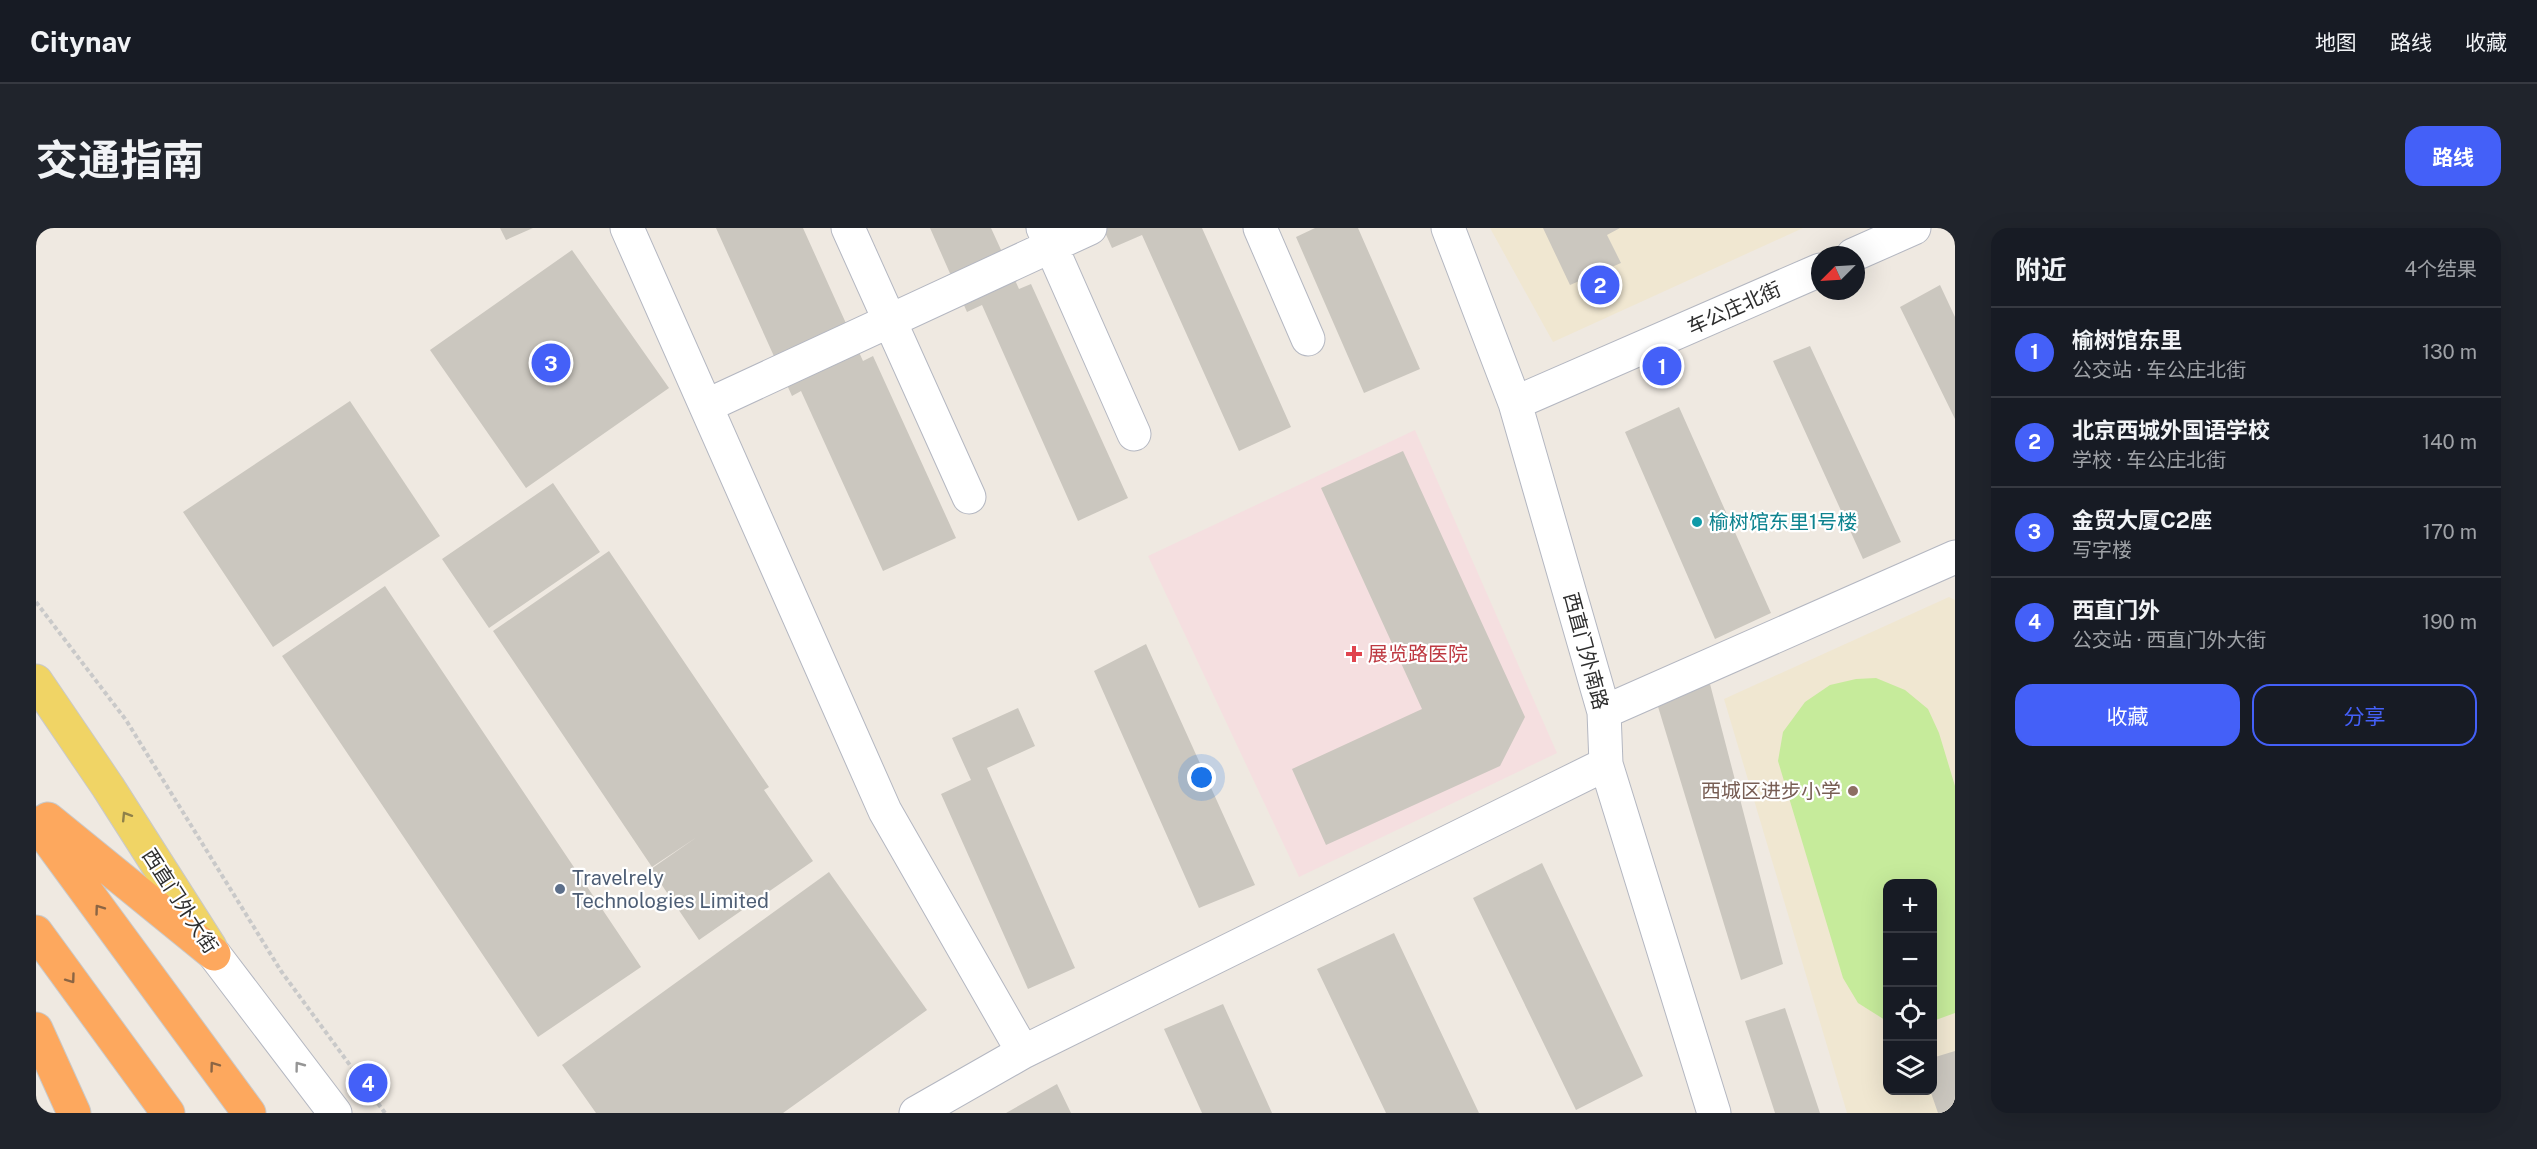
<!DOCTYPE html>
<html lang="zh">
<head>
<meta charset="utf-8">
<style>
	:root { --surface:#171b24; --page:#20242c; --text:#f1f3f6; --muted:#9ea1a6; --line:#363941; --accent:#4460f8 }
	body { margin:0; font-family:"Public Sans","Noto Sans SC",sans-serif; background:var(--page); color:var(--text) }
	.controls { position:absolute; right:18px; bottom:18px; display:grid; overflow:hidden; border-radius:12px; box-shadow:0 6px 24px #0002 }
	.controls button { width:54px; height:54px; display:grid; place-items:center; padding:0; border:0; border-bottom:2px solid var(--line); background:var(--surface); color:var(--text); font:30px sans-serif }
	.compass { position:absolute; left:1775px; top:18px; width:54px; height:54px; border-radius:50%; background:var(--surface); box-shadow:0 6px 24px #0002; rotate:246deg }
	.you { position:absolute; left:1166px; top:550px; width:21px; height:21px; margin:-15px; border:4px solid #fff; border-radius:50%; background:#1a73e8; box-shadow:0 0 0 9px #1a73e833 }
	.badge { display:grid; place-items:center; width:39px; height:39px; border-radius:50%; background:var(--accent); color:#fff; font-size:20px; font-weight:700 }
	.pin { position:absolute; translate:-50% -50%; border:3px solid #fff; box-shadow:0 2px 6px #0006 }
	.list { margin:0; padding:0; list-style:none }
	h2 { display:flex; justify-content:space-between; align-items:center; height:78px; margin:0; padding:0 24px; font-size:26px }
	h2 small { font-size:20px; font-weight:400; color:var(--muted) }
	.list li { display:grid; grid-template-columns:39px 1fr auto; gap:18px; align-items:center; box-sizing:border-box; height:90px; padding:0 24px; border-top:2px solid var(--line) }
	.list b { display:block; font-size:22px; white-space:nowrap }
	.list p { margin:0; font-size:20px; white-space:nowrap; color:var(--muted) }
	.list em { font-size:20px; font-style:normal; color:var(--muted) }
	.actions { display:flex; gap:12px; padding:18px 24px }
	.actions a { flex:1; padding:14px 0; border:2px solid var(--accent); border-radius:18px; text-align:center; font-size:21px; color:var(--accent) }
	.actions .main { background:var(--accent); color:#fff }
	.icon { flex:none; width:33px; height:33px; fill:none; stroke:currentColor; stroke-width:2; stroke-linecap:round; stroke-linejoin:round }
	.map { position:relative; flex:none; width:1919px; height:885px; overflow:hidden; border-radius:18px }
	header { display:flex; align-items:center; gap:36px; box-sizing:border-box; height:84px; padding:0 30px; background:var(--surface); border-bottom:2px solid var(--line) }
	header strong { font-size:28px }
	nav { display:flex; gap:33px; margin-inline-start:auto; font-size:21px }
	.intro { display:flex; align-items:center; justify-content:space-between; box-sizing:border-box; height:144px; padding:0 36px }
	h1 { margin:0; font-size:42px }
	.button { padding:15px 27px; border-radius:18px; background:var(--accent); color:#fff; font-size:21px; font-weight:700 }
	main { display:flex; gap:36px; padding:0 36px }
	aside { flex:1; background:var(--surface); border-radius:18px; box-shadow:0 6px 24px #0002 }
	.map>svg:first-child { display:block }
</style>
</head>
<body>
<header>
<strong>Citynav</strong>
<nav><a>地图</a><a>路线</a><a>收藏</a></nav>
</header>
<div class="intro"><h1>交通指南</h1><a class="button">路线</a></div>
<main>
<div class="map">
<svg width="1919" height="885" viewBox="0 0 1919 885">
	<rect width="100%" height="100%" fill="#efe9e1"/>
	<path fill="#f0e7d1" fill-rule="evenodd" d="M1454,0H1767L1517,114Z
		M1913,369L1919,372V885H1811L1688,471ZM1852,656H1896V862H1852Z"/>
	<path fill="#f5dfe0" d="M1379,202L1521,525L1263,649L1112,328Z"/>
	<path fill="#c6eb9b" d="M1840,450L1869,462L1892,481L1903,505L1919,558V785L1897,793L1896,656H1852L1851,792H1849L1822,775L1807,750L1742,533L1747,504L1769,474L1794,457L1820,451Z"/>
	<path fill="#cbc7bf" d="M464,0H497L470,12Z
		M680,0H767L827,133L837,128L920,310L847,343L765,163L756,168Z
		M894,0H955L983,61L995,56L1092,270L1042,293L946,77L931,84Z
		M1067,0H1166L1255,199L1203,223L1106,7L1076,20Z
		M1279,0H1322L1384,141L1328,165L1260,9Z
		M1507,0H1584L1571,7L1585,35L1534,57Z
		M536,22L633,160L490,260L394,122Z
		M1904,57L1919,89V191L1864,79Z
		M1774,118L1865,314L1827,331L1737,133Z
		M314,173L404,308L237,419L147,284Z
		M1643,179L1735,385L1679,411L1589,204Z
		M1367,223L1489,489L1464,538L1290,617L1256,541L1386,481L1285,260Z
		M517,255L564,324L453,400L406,331Z
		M573,323L733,559L728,562L777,633L663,712L615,641L661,609L616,639L457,403Z
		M349,358L605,739L502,809L246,428Z
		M1110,416L1219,657L1163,680L1058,443Z
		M1674,456L1747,736L1705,752L1620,472Z
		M982,480L999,518L951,540L1039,740L992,761L905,566L935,552L916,510Z
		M1506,635L1607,848L1540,882L1437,670Z
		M793,644L891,782L747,885H560L526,837Z
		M1358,705L1443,885H1350L1281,741Z
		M1187,776L1236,885H1166L1128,801Z
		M1749,780L1784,885H1739L1709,793Z
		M1919,823V885H1902L1894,862H1896V830Z
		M1021,856L1035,885H970Z"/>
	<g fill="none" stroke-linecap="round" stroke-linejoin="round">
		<g stroke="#b4b7c1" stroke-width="35">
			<path id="minor" d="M591,0L849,583L987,824
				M812,0L933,269
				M1007,0L1098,206
				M1224,0L1272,111
				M1412,0L1479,175L1568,484L1570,536L1678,885
				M1817,27L1878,0
				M1479,175L1784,42
				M670,178L1054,0
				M1568,484L1919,329
				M178,726L299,885
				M880,885L987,824L1570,536"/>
		</g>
		<g stroke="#c9c9c9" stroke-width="35">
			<path id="major" d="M0,453L72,559L174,719"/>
		</g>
		<g stroke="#c9c9c9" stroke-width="35">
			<path id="highway" d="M12,591L178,726
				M0,595L213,885
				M0,704L132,885
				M0,801L38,885"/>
		</g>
		<path stroke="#c9c9c9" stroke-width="4" stroke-dasharray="4.5 3" stroke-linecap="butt" d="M0,374L90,492L245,743L349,885"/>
		<use href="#minor" stroke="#fff" stroke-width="33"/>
		<use href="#major" stroke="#f0d465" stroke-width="33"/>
		<use href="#highway" stroke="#fda85e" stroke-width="33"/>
	</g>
	<defs><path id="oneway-chevron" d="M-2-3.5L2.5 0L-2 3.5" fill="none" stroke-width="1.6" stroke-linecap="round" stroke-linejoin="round" transform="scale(1.5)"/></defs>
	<use stroke="#8f814a" href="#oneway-chevron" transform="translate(90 588) rotate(-122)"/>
	<g stroke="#8b6544">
		<use href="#oneway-chevron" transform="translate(63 681) rotate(-126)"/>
		<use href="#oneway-chevron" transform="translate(35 751) rotate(54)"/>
		<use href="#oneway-chevron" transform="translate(178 838) rotate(-126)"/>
	</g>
	<use stroke="#969696" href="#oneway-chevron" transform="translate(263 838) rotate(-127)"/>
	<circle fill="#0f9aa8" stroke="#fff" stroke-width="2" cx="1661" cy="294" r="6"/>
	<path fill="#e0444e" stroke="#fff" stroke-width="2" d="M1315 417h6v6h6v6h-6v6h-6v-6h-6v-6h6z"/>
	<circle fill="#8d6e63" stroke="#fff" stroke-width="2" cx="1817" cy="563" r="6"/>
	<circle fill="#5c6f8a" stroke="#fff" stroke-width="2" cx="524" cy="661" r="6"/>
	<g text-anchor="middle" stroke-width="4.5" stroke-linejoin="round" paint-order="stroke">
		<g font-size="20" fill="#2e2e2e" stroke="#fff">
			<text transform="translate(1698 80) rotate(-24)" y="7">车公庄北街</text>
			<text transform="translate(1550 423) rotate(75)" y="7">西直门外南路</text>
			<text transform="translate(144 673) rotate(57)" y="7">西直门外大街</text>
		</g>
		<g font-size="20" fill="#0d838f" stroke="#fff" text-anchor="start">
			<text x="1673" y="301">榆树馆东里1号楼</text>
		</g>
		<g font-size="20" fill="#be3a42" stroke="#fff" text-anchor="start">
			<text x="1332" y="433">展览路医院</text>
		</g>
		<g font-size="20" fill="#785e54" stroke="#fff" text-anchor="end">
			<text x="1805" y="570">西城区进步小学</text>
		</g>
		<g font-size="20" fill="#4e5e75" stroke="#fff" text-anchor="start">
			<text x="536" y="657">Travelrely<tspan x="536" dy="23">Technologies Limited</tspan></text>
		</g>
	</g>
</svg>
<div class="controls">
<button>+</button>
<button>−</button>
<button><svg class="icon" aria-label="locate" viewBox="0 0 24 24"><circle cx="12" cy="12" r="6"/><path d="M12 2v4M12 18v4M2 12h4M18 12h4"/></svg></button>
<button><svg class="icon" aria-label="layers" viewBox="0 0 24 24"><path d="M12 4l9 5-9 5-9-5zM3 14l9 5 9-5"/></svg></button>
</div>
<svg class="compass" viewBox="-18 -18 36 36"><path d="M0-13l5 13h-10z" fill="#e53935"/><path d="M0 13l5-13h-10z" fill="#9ea1a6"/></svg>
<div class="you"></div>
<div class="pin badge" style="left:1626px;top:138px">1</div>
<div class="pin badge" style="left:1564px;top:57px">2</div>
<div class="pin badge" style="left:515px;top:135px">3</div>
<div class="pin badge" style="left:332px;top:855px">4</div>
</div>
<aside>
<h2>附近<small>4个结果</small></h2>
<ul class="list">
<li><span class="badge">1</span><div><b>榆树馆东里</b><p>公交站 · 车公庄北街</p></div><em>130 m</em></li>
<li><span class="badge">2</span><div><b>北京西城外国语学校</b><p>学校 · 车公庄北街</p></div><em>140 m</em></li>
<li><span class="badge">3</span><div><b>金贸大厦C2座</b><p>写字楼</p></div><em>170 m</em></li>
<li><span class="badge">4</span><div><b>西直门外</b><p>公交站 · 西直门外大街</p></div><em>190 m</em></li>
</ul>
<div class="actions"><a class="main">收藏</a><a>分享</a></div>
</aside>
</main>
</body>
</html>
